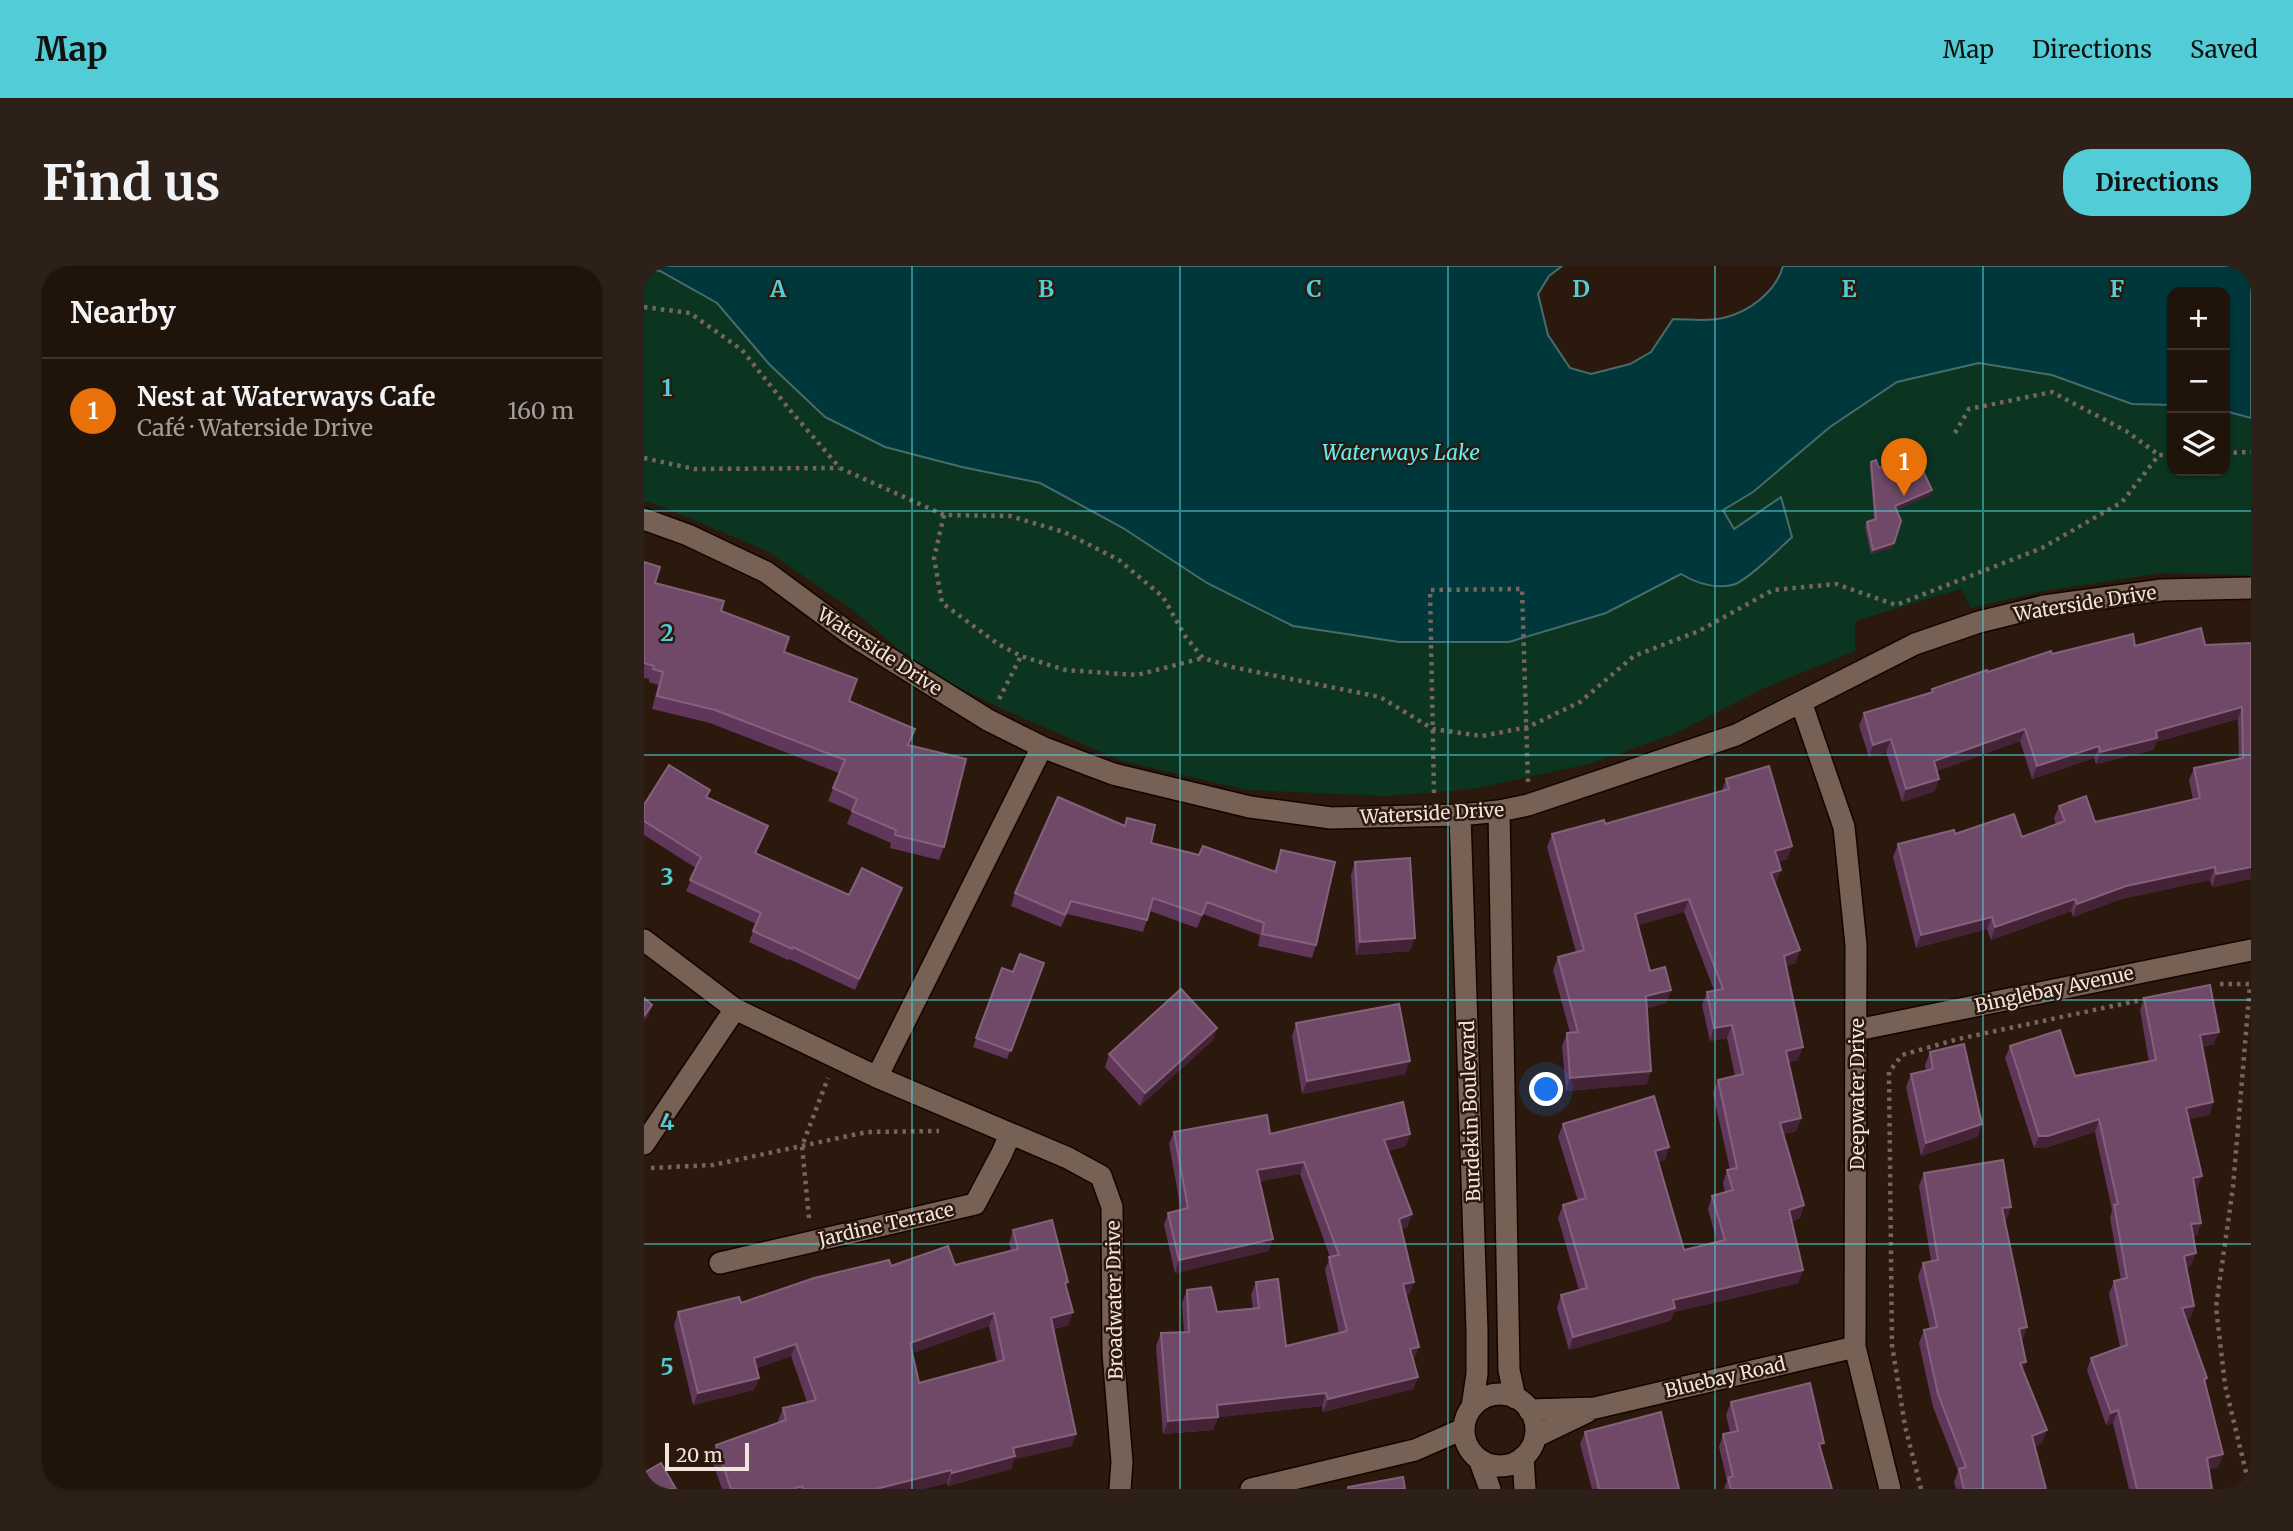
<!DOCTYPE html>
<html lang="en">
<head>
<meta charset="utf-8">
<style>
	:root { --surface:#20130a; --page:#2d2018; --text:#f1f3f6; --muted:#a29e9c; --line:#3d322b; --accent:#52ccd6 }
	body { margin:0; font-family:Merriweather,serif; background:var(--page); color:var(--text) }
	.controls { position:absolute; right:21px; top:21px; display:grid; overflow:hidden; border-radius:14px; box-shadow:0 2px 5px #0004 }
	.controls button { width:63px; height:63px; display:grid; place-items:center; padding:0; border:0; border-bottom:2px solid var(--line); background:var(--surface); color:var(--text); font:35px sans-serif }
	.scale { position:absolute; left:21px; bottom:18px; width:84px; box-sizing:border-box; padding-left:7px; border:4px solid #f1e4dc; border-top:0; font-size:19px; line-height:24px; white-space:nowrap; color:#f1e4dc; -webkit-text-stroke:5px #2b190d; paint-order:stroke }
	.you { position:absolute; left:903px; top:824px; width:24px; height:24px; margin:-18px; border:5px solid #fff; border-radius:50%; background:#1a73e8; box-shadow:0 0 0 10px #1a73e833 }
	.badge { display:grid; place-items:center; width:46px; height:46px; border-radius:50%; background:var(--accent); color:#fff; font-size:23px; font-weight:700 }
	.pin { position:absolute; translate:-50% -58px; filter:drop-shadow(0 2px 4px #0008) }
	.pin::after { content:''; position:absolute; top:37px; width:24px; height:21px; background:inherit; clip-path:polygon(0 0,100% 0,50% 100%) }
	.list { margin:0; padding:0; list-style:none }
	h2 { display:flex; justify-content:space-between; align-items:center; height:91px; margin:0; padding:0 28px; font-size:30px }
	h2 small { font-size:23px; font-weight:400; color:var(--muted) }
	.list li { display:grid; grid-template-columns:46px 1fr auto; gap:21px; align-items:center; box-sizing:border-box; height:105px; padding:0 28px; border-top:2px solid var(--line) }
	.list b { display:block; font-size:26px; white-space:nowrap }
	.list p { margin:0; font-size:23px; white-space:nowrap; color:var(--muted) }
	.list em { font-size:23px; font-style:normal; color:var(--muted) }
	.icon { flex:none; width:38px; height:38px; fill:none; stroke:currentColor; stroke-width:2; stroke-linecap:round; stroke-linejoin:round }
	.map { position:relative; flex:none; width:1607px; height:1223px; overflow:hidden; border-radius:28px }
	header { display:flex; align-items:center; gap:42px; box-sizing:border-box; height:98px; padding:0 35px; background:var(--accent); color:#111 }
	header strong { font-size:33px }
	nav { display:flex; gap:38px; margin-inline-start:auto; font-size:24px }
	.intro { display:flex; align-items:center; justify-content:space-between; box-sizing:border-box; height:168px; padding:0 42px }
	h1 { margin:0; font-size:49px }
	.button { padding:18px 32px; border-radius:28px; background:var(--accent); color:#111; font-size:24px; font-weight:700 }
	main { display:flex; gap:42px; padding:0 42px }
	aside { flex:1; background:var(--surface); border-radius:28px; box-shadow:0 2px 5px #0004 }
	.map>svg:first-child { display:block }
</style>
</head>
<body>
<header>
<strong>Map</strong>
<nav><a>Map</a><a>Directions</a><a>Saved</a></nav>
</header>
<div class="intro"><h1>Find us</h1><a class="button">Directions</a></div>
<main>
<aside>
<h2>Nearby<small></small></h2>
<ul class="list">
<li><span class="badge" style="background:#e8710a">1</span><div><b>Nest at Waterways Cafe</b><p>Café · Waterside Drive</p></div><em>160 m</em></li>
</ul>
</aside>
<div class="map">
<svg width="1607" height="1223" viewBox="0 0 1607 1223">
	<rect width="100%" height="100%" fill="#2b190d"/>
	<path fill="#0b3520" d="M0,2L16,5L73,37L125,98L181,151L241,181L318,201L396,217L479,262L563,317L649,360L755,376L962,347L1037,308C1052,318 1070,323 1089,319C1103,316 1136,282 1148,271L1090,263L1079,244L1109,226L1186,161L1253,116L1335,97L1408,109L1488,138L1528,139V205H1581V145L1607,152V309L1518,307L1400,325L1327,342L1317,323L1211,355V385L1118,423L1030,468L945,498L828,523L743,530L603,524L478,495L365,446L280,405L210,345L123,285L14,239L0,235Z"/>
	<path fill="#00373a" stroke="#486b6b" stroke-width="2" d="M0,0H918L905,10L894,28L904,69L926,102L947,108L986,98L1007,86L1029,53C1045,53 1063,56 1079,52C1105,46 1132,26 1139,0H1607V152L1581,145V26H1528V139L1488,138L1408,109L1335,97L1253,116L1186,161L1109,226L1079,244L1090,263L1137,231L1148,271C1136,282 1102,316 1088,319C1069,323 1052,317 1037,308L962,347L865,376H755L649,360L563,317L479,262L396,217L318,201L241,181L181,151L125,98L73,37L16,5L0,2Z"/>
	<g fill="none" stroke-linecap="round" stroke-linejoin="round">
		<g stroke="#120400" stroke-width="24">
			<path id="minor" d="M0,253L44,269L122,306L206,368L344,454L398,481L469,508L606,541L687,552L816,549L855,545L884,539L1092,469L1271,378L1335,356L1400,340L1518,324L1607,322
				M1157,436L1200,561L1212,679L1211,1081L1246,1223
				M855,545L865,1104L871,1132
				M816,549L833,1065V1108L828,1141
				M0,674L91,743
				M1213,764L1607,684
				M233,811L398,481
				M0,878L91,743L233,811L424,892L457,910L468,941L469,1087L478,1196L476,1223
				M76,997L331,938L358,887L366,868
				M820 1164a36 36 0 1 1 72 0a36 36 0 1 1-72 0Z
				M885,1144L951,1142L1211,1081
				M891,1171L943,1146
				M879,1191L881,1223
				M835,1193L846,1223
				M607,1223L771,1184L819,1163"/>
		</g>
		<path stroke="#75655b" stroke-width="4.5" stroke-dasharray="3.5 5" stroke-linecap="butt" d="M0,41L46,47L98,84L146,144L196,202L300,249L366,250L420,266L475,294L519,331L541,370L559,392L588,401L736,431L789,463L838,470L884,461L936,436L990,390L1055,365L1129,324L1192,318L1252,339L1398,282L1478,236L1515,189H1528
			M1311,167L1325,143L1408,126L1482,165L1515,189
			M1581,187L1607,186
			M0,192L50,203L195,202
			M300,249L290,292L298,337L354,378L377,390L421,404L493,409L559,392
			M355,433L377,390
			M790,527L786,324L878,323L884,516
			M1576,718H1607
			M7,902L69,899L223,866L295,865
			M165,952L158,880L184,812
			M1277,1223L1261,1160L1248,1079L1245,806L1258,789L1314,773L1502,733
			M1606,1223L1581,1119L1572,1041L1589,921L1606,719"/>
		<use href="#minor" stroke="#776154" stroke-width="21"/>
	</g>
	<path fill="#61365b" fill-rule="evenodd" d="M1227,196L1235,202L1286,229L1252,244L1248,282L1227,288L1221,261L1223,256L1230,253L1226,200Z
		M0,296L11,317L77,345L140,386L265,479L300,581L295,594L246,582L247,577L203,558L208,545L184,535L195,507L66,457L8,443L14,419L5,416V413L0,412Z
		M1607,377V613L1568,621L1566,614L1477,633L1429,651L1427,645L1347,674L1343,663L1272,682L1249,591L1254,578L1311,568L1378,571L1412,559L1410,552L1415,540L1451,556L1549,534L1545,514L1550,502L1595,493L1594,453L1512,476L1509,484L1452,498L1450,492L1388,513L1376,475L1293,505L1291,525L1258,536L1242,486L1225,491L1215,460L1220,447L1286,427L1288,423L1344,406L1408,388L1491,380Z
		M1082,513L1148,580L1143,593L1134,596L1132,617H1131L1156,684L1151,697L1142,700L1154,794L1144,796L1157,852L1152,865L1140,868L1160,939L1156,952L1148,955L1159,1004L1154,1017L1030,1046L1026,1055L925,1084L913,1042L917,1029L935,1024L914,952L919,939L934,935L914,871L919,858L1025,881L1021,894L1014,896L1040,984L1073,976L1064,943L1068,930L1081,926L1079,917L1083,904H1086L1069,827L1074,814L1091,810L1083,772L1066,775L1058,739L1063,726L1070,724L1040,646L994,659L1006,705L1022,737L1003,742V818L922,825L918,780L923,767H926L909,704L914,691L932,686L903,581L908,568L961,558L1078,525Z
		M63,531L120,571L112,587L205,629L258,622L254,633L211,724L145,693L144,694L105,676L112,658L42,625L52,602L0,569V539Z
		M483,552L507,577L555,589L630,605L637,584L672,679L668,692L614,680L616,669L559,648L553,662L506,645L499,666L423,648L417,661L367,640L371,627L480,560Z
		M711,596L766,685L712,689L707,609Z
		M400,697L363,793L329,781L358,702L369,706Z
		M1500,732L1570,778L1558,781L1569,836L1565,849L1544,853L1553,923L1551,924L1557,957L1553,969L1549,970L1547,1000L1543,1001L1550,1040L1546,1053H1542L1563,1112L1561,1117L1579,1188L1574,1201L1565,1203L1568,1223H1485L1469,1157L1462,1159L1443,1104L1447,1092L1476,1081L1465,1028L1470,1015L1477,1014L1466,952L1468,944L1451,866L1400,882H1390L1361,792L1366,780L1431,810L1505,796L1496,744Z
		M652,757L761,808L658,828L648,770Z
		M573,762L568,775L496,840L461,801L465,788Z
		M1286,786L1338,858L1333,871L1277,890L1262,821L1267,808L1282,805L1281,799Z
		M530,866L626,868L762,880L744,885L768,948L763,961L757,963L770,1016L765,1028L761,1029L775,1081L769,1094L774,1111L769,1123L679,1146L678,1140L574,1151L569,1164L519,1168L512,1080L517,1067L540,1066L538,1037L543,1024L573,1046L609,1042L607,1029L612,1016L642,1080L695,1067L681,1004L686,991L656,908L616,915L629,973L624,985L531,1007L520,959L524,947L537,944L525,878Z
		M1280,907L1367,941L1362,954H1361L1379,1073L1377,1074L1379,1104L1398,1177L1391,1180L1402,1223H1312L1310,1216L1314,1205L1289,1141L1275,1077L1280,1064L1286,1063L1274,1010L1279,997L1287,995L1275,920Z
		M369,964L422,1021L429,1046L424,1059L410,1063L428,1180L370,1193L367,1203L304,1220L303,1217L279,1223H78L67,1192L72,1179L135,1157L134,1155L139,1142L163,1136L147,1090L113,1102L115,1112L110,1124L49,1139L30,1059L34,1046L97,1037L247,1000L311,999L367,985L365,977ZM345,1060L353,1096L275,1117L268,1087Z
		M1087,1136L1177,1185L1188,1223H1080L1083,1215L1075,1181L1079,1168L1086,1166L1082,1149Z
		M941,1166L1035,1223H948L936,1178Z"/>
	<path fill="#452336" d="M1288,224L1286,229L1249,245L1251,240Z
		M1250,277L1248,282L1227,288L1229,284Z
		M1598,441L1594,453L1512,476L1509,484L1452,498L1456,486L1512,465Z
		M1381,463L1376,475L1285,508L1290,495Z
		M1247,473L1242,486L1225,491L1229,479Z
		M1455,480L1450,492L1388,513L1393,500Z
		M1295,513L1291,525L1258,536L1262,523Z
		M1148,580L1143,593L1126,598L1131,585Z
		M1571,601L1566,614L1477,633L1429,651L1433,638L1482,620Z
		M1607,601V613L1568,621L1572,608Z
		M1137,604L1132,617L1122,620L1127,607Z
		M258,622L254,633L211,724L215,713Z
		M1045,633L1040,646L986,661L991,648Z
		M1431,633L1427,645L1347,674L1351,661Z
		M1348,651L1343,663L1272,682L1277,669Z
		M771,672L766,685L712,689L716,676Z
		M1156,684L1151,697L1135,703L1140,690Z
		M1027,724L1022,737L997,743L1002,730Z
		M8,739L4,751L0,756V750Z
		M1088,759L1083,772L1066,775L1070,762Z
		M573,762L568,775L496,840L501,827Z
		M1575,766L1570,778L1551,782L1556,769Z
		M1159,781L1154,794L1137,797L1142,785Z
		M766,795L761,808L658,828L663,815Z
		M1007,805L1003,818L922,825L926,812Z
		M1569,836L1565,849L1537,855L1542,842Z
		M1157,852L1152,865L1132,870L1136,857Z
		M1455,853L1451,866L1400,882H1390L1395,870Z
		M1338,858L1333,871L1277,890L1282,877Z
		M766,868L762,880L735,887L740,874Z
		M1025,881L1021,894L1006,898L1011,885Z
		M660,896L656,908L609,917L613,904Z
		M1558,910L1553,923L1544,925L1549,912Z
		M1160,939L1156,952L1140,957L1145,944Z
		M1367,941L1362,954L1354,955L1358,942Z
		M768,948L763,961L750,966L755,953Z
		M1557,957L1553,969L1542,971L1547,958Z
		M629,973L624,985L531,1007L535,994Z
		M1552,987L1547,1000L1536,1002L1540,990Z
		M1159,1004L1154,1017L1030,1046L1026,1055L925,1084L929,1071L1029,1034Z
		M770,1016L765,1028L754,1031L759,1018Z
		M1550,1040L1546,1053L1534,1055L1538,1042Z
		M429,1046L424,1059L403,1064L407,1052Z
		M350,1047L345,1060L261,1090L266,1077Z
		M1383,1061L1379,1073L1370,1075L1375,1063Z
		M152,1078L147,1090L106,1105L110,1092Z
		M775,1081L770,1094L762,1096L766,1083Z
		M1382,1096L1377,1108L1376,1097Z
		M774,1111L769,1123L679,1146L684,1133Z
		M115,1112L110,1124L49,1139L54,1127Z
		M682,1127L678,1140L568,1152L573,1139Z
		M1474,1144L1469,1157L1462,1159L1467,1147Z
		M574,1151L569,1164L519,1168L524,1155Z
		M1403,1164L1398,1177L1383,1183L1388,1170Z
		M432,1168L428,1180L370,1193L367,1203L304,1220L308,1207L369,1182Z
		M1579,1188L1574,1201L1558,1205L1563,1192Z
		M307,1204L303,1217L279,1223H232Z"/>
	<path fill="#704969" stroke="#84617b" stroke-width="2" fill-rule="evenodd" d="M1271,188L1288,224L1251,240L1257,255L1250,277L1229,284L1223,256L1232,253L1227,196L1232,194L1235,202Z
		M0,296L16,301L11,317L80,335L77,345L145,371L140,386L213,413L205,435L271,463L264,479L322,493L300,581L251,569L252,564L208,545L213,533L189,522L201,494L71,444L13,430L19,406L9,403L10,400L0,397Z
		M1557,362L1561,379L1607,377V601L1572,608L1571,601L1482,620L1433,638L1431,633L1351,661L1348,651L1277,669L1254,578L1310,564L1311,568L1370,548L1378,571L1421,555L1415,540L1442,530L1451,556L1556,532L1550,502L1599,492L1598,441L1512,465L1513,472L1456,486L1455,480L1393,500L1381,463L1290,495L1295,513L1262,523L1247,473L1229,479L1220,447L1289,426L1288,423L1343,404L1344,406L1407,385L1408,388L1489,368L1491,380Z
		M25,499L66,524L62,531L124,560L111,587L205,629L218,602L258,622L215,713L149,681L148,683L109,665L117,647L46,614L57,591L0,555V539Z
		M1125,500L1148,580L1131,585L1137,604L1127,607L1156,684L1140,690L1159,781L1142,785L1157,852L1136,857L1160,939L1145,944L1159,1004L1029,1034L1031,1042L929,1071L917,1029L943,1022L919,939L942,932L919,858L1010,830L1025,881L1011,885L1040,984L1081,974L1068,930L1089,924L1083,904L1093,902L1074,814L1099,808L1088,759L1070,762L1063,726L1079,723L1045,633L991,648L1006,705L1021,701L1027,724L1002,730L1007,805L926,812L923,767L934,766L914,691L940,684L908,568L960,554L961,558L1085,523L1082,513Z
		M414,531L481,560L483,552L511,559L507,577L555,589L559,580L632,606L637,584L691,596L672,679L618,668L620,657L563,636L558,649L509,632L503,654L427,635L421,649L371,627Z
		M766,592L771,672L716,676L711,596Z
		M376,688L400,697L367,785L332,772L358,702L369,706Z
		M1566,719L1575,766L1556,769L1569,836L1542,842L1558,910L1549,912L1557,957L1547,958L1552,987L1540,990L1550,1040L1538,1042L1563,1112L1560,1113L1579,1188L1563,1192L1568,1223H1493L1474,1144L1467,1147L1447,1092L1483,1079L1470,1015L1483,1012L1470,939L1474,938L1455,853L1404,870H1395L1366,780L1416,764L1431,810L1512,794L1500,732Z
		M537,723L573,762L501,827L465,788Z
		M0,732L8,739L0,750Z
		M755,738L766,795L663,815L652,757Z
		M1320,778L1338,858L1282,877L1267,808L1289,803L1286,786Z
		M759,836L766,868L740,874L768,948L755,953L770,1016L759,1018L775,1081L766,1083L774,1111L684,1133L682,1127L573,1139L574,1151L524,1155L517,1067L545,1066L543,1024L567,1021L573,1046L615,1042L612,1016L634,1013L642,1080L703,1065L685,991L695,989L660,896L613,904L629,973L535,994L524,947L544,942L530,866L623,849L626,868Z
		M1359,894L1367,941L1358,942L1383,1061L1375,1063L1382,1096L1376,1097L1403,1164L1388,1170L1402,1223H1320L1315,1203L1322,1201L1294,1128L1280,1064L1293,1061L1279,997L1294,994L1280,907Z
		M408,954L424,1016L421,1017L429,1046L407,1052L432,1168L369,1182L371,1190L308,1207L307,1204L232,1223H159L158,1220L149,1223H87L72,1179L142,1154L139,1142L172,1134L152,1078L110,1092L115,1112L54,1127L34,1046L95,1031L97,1037L170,1012L245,994L247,1000L304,980L311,999L374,983L369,964ZM350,1047L360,1094L275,1117L266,1077Z
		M1166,1117L1180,1177L1175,1178L1188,1223H1087L1084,1212L1089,1210L1079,1168L1094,1165L1087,1136Z
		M1017,1146L1035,1223H955L941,1166Z
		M17,1197L32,1223H0V1207Z
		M759,1211L761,1223H704V1221Z"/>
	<path fill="none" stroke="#52ccd6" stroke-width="2" stroke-opacity="0.55" d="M268,0V1223M536,0V1223M804,0V1223M1071,0V1223M1339,0V1223M0,245H1607M0,489H1607M0,734H1607M0,978H1607"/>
	<g text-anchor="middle" stroke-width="5" stroke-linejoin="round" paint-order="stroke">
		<g font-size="19" fill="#f1e4dc" stroke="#2b190d">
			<text transform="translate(1441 337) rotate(-9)" y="7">Waterside Drive</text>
			<text transform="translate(236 385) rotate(33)" y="7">Waterside Drive</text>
			<text transform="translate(788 547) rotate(-3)" y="7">Waterside Drive</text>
			<text transform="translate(1410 723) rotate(-12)" y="7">Binglebay Avenue</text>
			<text transform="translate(1213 828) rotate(-90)" y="7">Deepwater Drive</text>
			<text transform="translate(826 845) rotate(-92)" y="7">Burdekin Boulevard</text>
			<text transform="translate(242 958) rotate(-13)" y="7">Jardine Terrace</text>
			<text transform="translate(470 1034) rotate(-91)" y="7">Broadwater Drive</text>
			<text transform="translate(1081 1111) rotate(-13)" y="7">Bluebay Road</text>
		</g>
		<g font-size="21" font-style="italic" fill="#64edf5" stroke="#2b190d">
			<text x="757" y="194">Waterways Lake</text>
		</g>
	</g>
	<g font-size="23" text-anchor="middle" font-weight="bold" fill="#52ccd6" stroke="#2b190d" stroke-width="5" stroke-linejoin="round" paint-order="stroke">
		<text x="134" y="31">A</text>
		<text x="402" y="31">B</text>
		<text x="670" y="31">C</text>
		<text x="937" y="31">D</text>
		<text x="1205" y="31">E</text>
		<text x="1473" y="31">F</text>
		<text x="23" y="130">1</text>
		<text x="23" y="375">2</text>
		<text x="23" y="619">3</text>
		<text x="23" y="864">4</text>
		<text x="23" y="1109">5</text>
	</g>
</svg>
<div class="controls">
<button>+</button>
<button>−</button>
<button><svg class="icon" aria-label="layers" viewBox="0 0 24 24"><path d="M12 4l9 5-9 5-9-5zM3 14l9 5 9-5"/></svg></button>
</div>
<div class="scale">20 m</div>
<div class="you"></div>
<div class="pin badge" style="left:1260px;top:230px;background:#e8710a">1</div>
</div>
</main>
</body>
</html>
